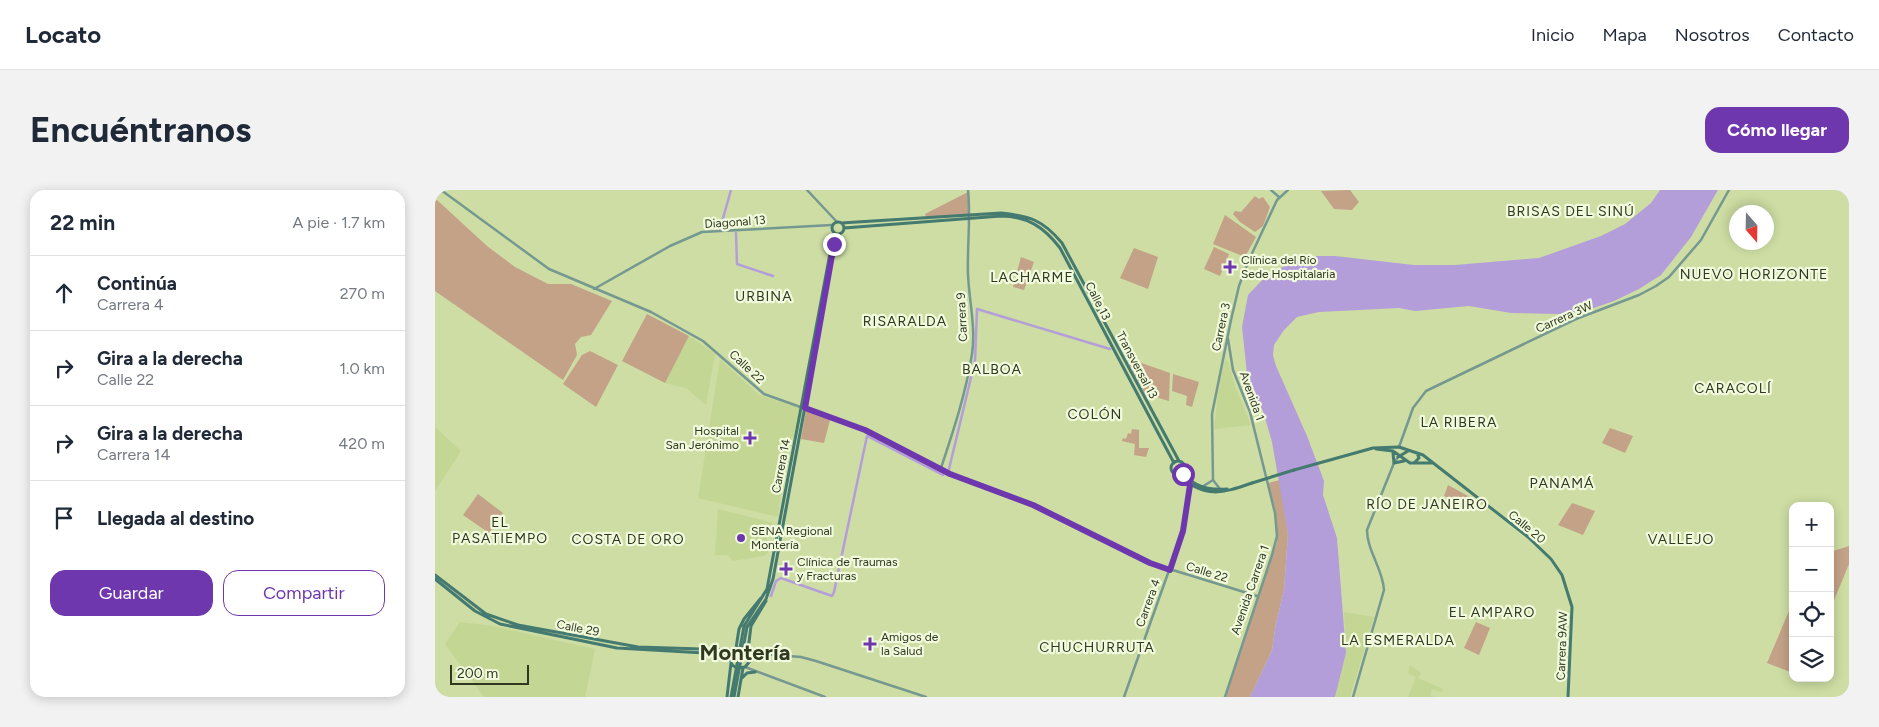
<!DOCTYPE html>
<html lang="es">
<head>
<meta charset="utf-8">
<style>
	:root { --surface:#fff; --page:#f2f2f3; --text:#1f2937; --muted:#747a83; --line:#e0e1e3; --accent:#6e37ae }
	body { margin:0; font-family:Figtree,sans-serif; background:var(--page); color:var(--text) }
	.controls { position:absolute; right:15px; bottom:15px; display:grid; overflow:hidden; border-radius:10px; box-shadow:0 2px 12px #0003 }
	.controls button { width:45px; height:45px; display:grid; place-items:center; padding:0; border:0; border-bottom:1px solid var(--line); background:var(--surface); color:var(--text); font:25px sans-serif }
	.compass { position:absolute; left:1294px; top:15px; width:45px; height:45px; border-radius:50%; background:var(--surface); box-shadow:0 2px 12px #0003; rotate:160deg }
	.scale { position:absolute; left:15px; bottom:12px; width:79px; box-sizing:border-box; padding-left:5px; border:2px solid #313820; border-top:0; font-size:14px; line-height:18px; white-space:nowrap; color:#313820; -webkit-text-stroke:4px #f1fadd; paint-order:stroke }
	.stop { position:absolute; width:15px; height:15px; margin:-11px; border:4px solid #6e37ae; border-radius:50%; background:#fff }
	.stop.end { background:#6e37ae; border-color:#fff; box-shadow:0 1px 5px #0008 }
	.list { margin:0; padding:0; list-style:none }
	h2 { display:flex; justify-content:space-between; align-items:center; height:65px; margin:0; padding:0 20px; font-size:21px }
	h2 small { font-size:16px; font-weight:400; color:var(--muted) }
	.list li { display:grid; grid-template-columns:32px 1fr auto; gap:15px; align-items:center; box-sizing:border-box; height:75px; padding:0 20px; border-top:1px solid var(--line) }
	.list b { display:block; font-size:19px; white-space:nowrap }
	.list p { margin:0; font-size:16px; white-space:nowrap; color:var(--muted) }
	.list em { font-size:16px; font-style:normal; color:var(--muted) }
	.actions { display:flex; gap:10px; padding:15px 20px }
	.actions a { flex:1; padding:11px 0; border:1px solid var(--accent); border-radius:15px; text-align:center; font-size:18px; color:var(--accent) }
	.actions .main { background:var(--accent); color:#fff }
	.icon { flex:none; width:28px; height:28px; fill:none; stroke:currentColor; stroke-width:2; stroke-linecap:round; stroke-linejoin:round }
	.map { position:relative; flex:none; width:1414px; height:507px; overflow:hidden; border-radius:15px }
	header { display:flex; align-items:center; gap:30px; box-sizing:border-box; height:70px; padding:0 25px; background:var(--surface); border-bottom:1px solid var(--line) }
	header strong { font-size:24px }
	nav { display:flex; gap:28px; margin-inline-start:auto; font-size:18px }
	.intro { display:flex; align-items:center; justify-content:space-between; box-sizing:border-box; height:120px; padding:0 30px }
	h1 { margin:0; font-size:35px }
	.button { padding:12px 22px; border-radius:15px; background:var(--accent); color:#fff; font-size:18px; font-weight:700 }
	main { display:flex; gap:30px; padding:0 30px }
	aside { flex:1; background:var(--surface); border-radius:15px; box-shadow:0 2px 12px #0003 }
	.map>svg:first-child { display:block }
</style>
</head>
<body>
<header>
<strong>Locato</strong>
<nav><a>Inicio</a><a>Mapa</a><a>Nosotros</a><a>Contacto</a></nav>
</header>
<div class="intro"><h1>Encuéntranos</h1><a class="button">Cómo llegar</a></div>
<main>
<aside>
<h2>22 min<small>A pie · 1.7 km</small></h2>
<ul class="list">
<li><svg class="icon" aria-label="ahead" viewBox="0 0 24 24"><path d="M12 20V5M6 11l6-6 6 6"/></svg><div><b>Continúa</b><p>Carrera 4</p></div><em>270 m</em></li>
<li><svg class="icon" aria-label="right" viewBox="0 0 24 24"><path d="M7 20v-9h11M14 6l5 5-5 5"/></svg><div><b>Gira a la derecha</b><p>Calle 22</p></div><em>1.0 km</em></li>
<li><svg class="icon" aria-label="right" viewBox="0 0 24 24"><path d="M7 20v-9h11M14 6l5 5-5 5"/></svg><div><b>Gira a la derecha</b><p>Carrera 14</p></div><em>420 m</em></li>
<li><svg class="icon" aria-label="arrive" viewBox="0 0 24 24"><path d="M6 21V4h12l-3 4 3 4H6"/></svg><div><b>Llegada al destino</b></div></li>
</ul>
<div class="actions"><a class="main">Guardar</a><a>Compartir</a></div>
</aside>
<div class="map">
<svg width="1414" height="507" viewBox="0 0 1414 507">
	<rect width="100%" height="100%" fill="#cddda3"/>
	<path fill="#c4d694" d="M254,146L280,164L271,215L251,198L230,193Z
		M285,169L324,205L365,218L360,245L354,251L352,263L354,271L348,286L343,327L263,308Z
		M790,170L793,171L800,196L816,235L779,239L783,203Z
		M0,237L26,261L0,301Z
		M283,319L339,333L338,340L331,342L332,353L336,357L333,363L329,366L298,371L293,365H280Z
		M909,422L939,427L915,507H900L911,463Z
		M25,432L58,436L160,459L150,507H49L10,454Z
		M975,475L986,483L983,488L1008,499L1006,502L997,499L995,505L999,507H973L981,487L973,483Z"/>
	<path fill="#c3a288" d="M915,0L924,12L917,20L899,19L886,1Z
		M533,2L534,26L491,27L490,24Z
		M820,6L824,9L828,7L835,17L828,36L820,42L805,32L798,24L800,21L806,22Z
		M2,10L52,56L80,77L113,94H136L177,111L156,145L146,147L140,154L142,165L128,190L0,101V11Z
		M790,25L821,47L810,67L778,54Z
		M779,57L794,64L785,86L769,79Z
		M699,58L723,67L713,99L685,88Z
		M586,67L599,72L589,100L578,97Z
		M212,124L254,146L230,193L187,171Z
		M155,161L183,175L161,217L128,194L147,165Z
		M695,169L735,183L734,211L710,204L694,174Z
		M738,184L764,192L757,217L751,215L752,206L737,201Z
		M371,220L395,230L389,253L366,249Z
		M1175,238L1198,246L1190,263L1167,253Z
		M697,239L704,240V258H714L711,267L699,265L700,254L687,251L688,248L691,249L693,243L696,244Z
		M845,290L853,344L849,400L841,433L837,460L815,507H791L842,352L841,322L833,293Z
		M1013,295L1035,307L1032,315L1009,306Z
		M43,304L68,323L54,343L28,325Z
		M1137,313L1160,321L1148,345L1123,335Z
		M1414,356V374L1395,420V362Z
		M1356,416L1358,417V483L1332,473Z
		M1041,432L1055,438L1044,465L1029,458Z"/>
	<path fill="#b49eda" d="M1225,0H1283L1256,47L1226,85L1204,99L1179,111L1153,120L1123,124L1076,123L1034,116L980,121L964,118L884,122L862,127L849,140L839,155L838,165L841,176L872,246L889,291L888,305L902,348L911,463L900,507H815L837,460L841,433L849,400L853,344L837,252L828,221L813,193L807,137L813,105L831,86L859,71L880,66H900L979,75H1020L1104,68L1166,46L1190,34L1216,13Z"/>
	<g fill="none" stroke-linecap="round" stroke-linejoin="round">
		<path stroke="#b49eda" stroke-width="2.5" d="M285,39L296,0
			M301,43L302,74L338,86
			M514,279L540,171L542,119L675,159
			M336,406L341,391L346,388L397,406L399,402L432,246L508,285"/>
		<path stroke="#759891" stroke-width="2.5" d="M6,0L114,79L216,122L268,151L329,204L430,240L515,284L598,315L715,373L822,406
			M372,0L402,32
			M836,0L844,7
			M159,99L235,56L267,42L397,35
			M964,257L978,218L991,201L1141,129L1204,105L1221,96L1234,87L1266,50L1294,0
			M506,278C518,242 531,203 537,164C541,137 534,111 533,84C532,56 536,28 533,0
			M767,297L778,290
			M785,299L778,290L777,224L796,130L804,96L813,72L842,10L853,0
			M315,463L366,467L381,471L491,507
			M310,477L390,507
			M689,507L748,341L755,295
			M790,507L837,365L842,346L840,323L815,222L798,180L793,149
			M918,507L949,400C948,379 932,361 932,340L959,273L963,267"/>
		<path stroke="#447a70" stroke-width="3" d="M397 38a6 6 0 1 1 12 0a6 6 0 1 1-12 0Z
			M406,33L566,23C595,26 608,30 627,53L744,271
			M409,38L566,26C592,26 609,37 625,58L739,273
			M941,259L958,261L975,273H998
			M958,263L959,273L969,271
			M963,267L973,261
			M736 278a7 7 0 1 1 14 0a7 7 0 1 1-14 0Z
			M979,273L984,268L982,263
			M859,280L938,258L964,257L988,265L1093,347L1116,369L1127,385L1137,417L1133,507
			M750,281C756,298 776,300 792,299
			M743,286C772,308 785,304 817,293
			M0,385L51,424L83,435L203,457L298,460
			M0,389L40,421L65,434L182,458L287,464L295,470
			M309,436L332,399L399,42
			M312,437L331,409L338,389L402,44
			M301,458L309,457L315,463V471L310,477L302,478L297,475L295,465L301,458L304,439L309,429L326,408
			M313,460L316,436L331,411
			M306,489L312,483L320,482
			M292,507L296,473
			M303,507L308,478"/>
		<path stroke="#447a70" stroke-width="3" d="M817,293L859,280
			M296,507L309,436
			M299,507L312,437"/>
	</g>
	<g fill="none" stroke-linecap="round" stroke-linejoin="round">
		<path stroke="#6e37ae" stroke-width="6" d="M399,54L370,218L430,240L515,284L598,315L715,373L735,380L748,341L755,295L744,286L748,284"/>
	</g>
	<g fill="#6e37ae" stroke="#f1fadd" stroke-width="2">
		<path d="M792.5 69.5h5v5h5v5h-5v5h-5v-5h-5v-5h5z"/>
		<path d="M312.5 240.5h5v5h5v5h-5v5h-5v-5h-5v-5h5z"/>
		<circle cx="306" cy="348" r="5"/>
		<path d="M348.5 371.5h5v5h5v5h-5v5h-5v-5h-5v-5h5z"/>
		<path d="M432.5 446.5h5v5h5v5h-5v5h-5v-5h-5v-5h5z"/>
	</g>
	<g text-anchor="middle" stroke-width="4.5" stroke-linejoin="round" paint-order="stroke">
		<g font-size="12" fill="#313820" stroke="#f1fadd">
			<text transform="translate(300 32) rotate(-4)" y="4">Diagonal 13</text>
			<text transform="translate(663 111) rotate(63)" y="4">Calle 13</text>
			<text transform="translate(527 127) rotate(-93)" y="4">Carrera 9</text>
			<text transform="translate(1129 127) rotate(-24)" y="4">Carrera 3W</text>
			<text transform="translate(786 137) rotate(-78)" y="4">Carrera 3</text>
			<text transform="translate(702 175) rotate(62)" y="4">Transversal 13</text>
			<text transform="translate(312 177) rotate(43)" y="4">Calle 22</text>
			<text transform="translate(817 206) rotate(70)" y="4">Avenida 1</text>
			<text transform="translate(346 276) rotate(-79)" y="4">Carrera 14</text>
			<text transform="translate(1092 337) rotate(40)" y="4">Calle 20</text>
			<text transform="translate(772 382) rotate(17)" y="4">Calle 22</text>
			<text transform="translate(815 400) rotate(-71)" y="4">Avenida Carrera 1</text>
			<text transform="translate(713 413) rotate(-70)" y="4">Carrera 4</text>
			<text transform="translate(143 438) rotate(11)" y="4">Calle 29</text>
			<text transform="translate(1127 456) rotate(-88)" y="4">Carrera 9AW</text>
		</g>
		<g font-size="12" fill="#313820" stroke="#f1fadd" text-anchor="start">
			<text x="806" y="74">Clínica del Río<tspan x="806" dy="14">Sede Hospitalaria</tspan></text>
			<text x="304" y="245" text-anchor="end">Hospital<tspan x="304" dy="14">San Jerónimo</tspan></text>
			<text x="316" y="345">SENA Regional<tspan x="316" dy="14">Montería</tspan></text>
			<text x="362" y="376">Clínica de Traumas<tspan x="362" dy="14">y Fracturas</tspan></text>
			<text x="446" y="451">Amigos de<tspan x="446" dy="14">la Salud</tspan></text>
		</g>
		<g font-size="14" letter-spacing="1" fill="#313820" stroke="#f1fadd">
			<text x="1136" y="26">BRISAS DEL SINÚ</text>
			<text x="1319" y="89">NUEVO HORIZONTE</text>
			<text x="597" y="92">LACHARME</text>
			<text x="329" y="111">URBINA</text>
			<text x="470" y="136">RISARALDA</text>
			<text x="557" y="184">BALBOA</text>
			<text x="1298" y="203">CARACOLÍ</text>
			<text x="660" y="229">COLÓN</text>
			<text x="1024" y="237">LA RIBERA</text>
			<text x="1127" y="298">PANAMÁ</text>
			<text x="992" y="319">RÍO DE JANEIRO</text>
			<text x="65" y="337">EL<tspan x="65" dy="16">PASATIEMPO</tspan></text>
			<text x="193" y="354">COSTA DE ORO</text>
			<text x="1246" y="354">VALLEJO</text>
			<text x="1057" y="427">EL AMPARO</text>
			<text x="963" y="455">LA ESMERALDA</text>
			<text x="662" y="462">CHUCHURRUTA</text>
		</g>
		<g font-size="22" font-weight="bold" fill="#313820" stroke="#f1fadd">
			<text x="310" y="470">Montería</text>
		</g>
	</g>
</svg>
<div class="controls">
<button>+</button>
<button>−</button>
<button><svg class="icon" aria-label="locate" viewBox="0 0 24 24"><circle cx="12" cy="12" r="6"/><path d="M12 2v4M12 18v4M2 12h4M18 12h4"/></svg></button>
<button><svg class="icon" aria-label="layers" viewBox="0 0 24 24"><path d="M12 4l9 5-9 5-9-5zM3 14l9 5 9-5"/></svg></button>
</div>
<svg class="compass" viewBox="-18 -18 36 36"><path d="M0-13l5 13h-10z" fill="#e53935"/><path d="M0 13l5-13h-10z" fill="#747a83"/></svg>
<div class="scale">200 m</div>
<div class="stop" style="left:748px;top:284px"></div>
<div class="stop end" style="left:399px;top:54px"></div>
</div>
</main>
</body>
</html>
